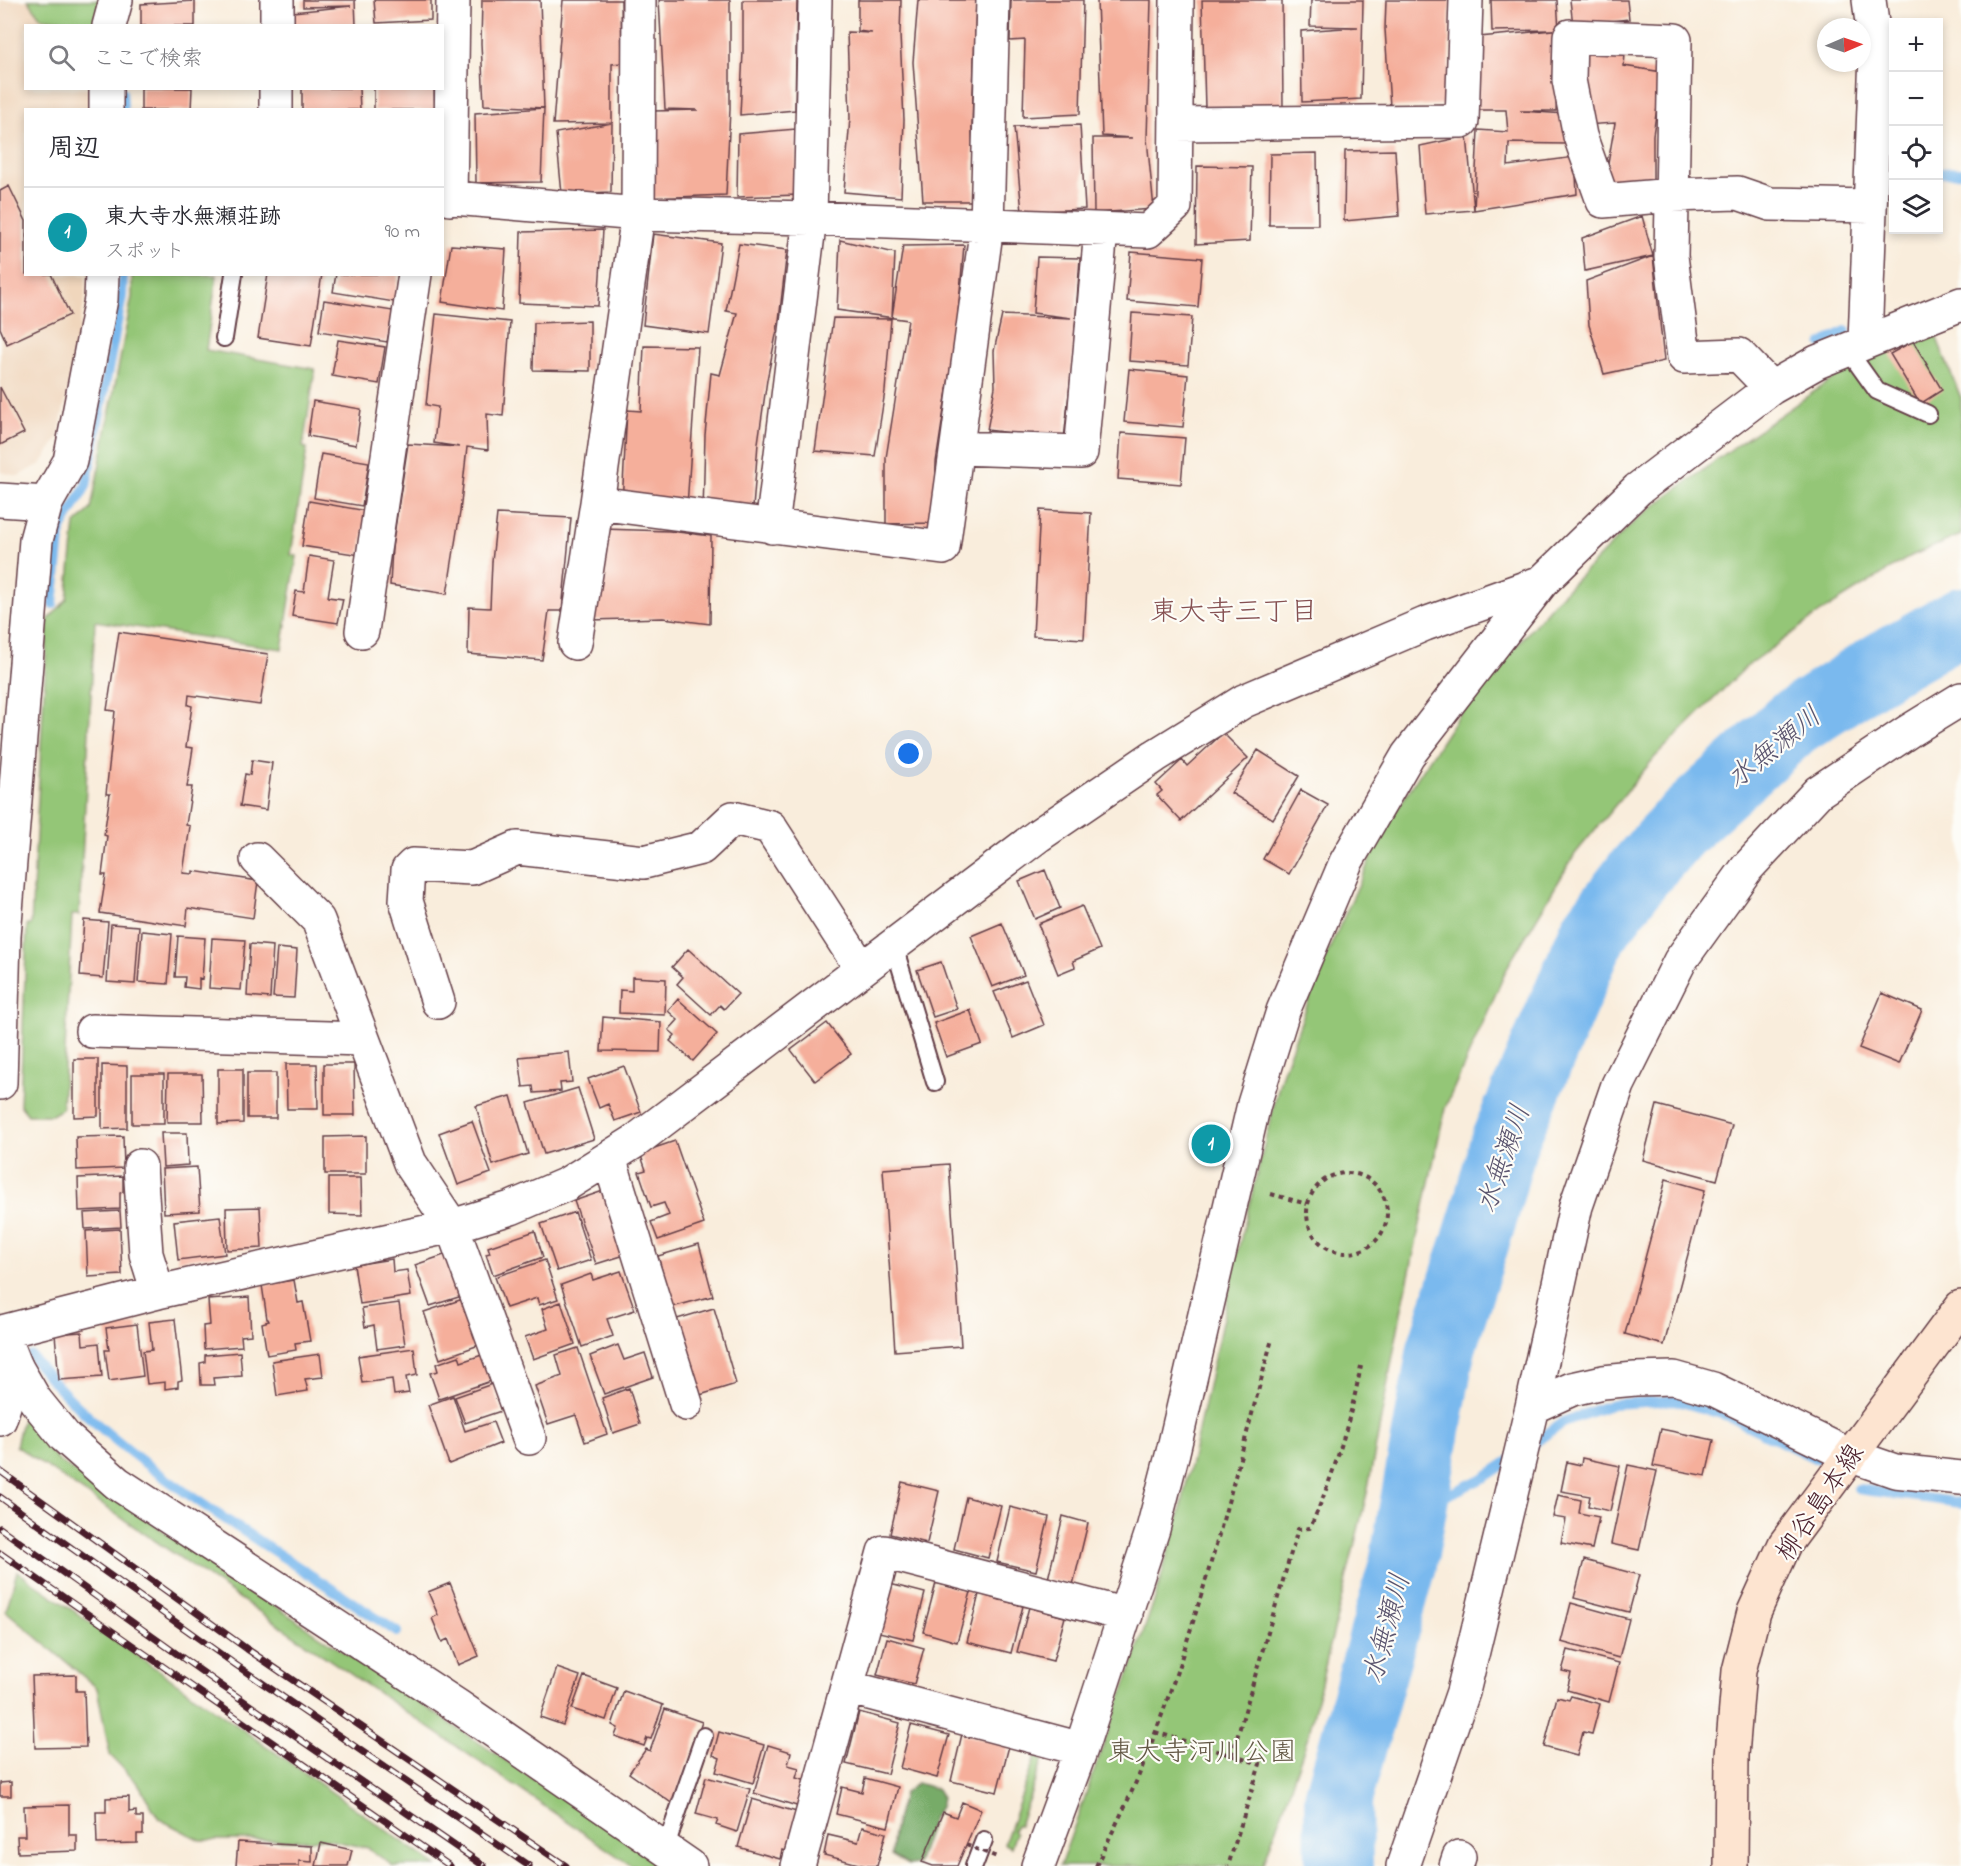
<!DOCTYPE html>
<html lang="ja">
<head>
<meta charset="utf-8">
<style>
	:root { --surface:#fff; --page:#f7f7f7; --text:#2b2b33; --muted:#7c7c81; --line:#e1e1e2; --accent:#7c3aed }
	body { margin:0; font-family:"Indie Flower","Klee One",sans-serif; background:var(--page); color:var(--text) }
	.controls { position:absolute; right:18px; top:18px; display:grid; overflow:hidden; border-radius:0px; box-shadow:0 3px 9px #0003 }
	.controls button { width:54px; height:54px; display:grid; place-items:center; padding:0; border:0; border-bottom:2px solid var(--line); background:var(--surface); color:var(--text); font:30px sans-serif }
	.compass { position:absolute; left:1817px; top:18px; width:54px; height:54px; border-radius:50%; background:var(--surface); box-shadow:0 3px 9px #0003; rotate:88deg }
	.you { position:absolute; left:909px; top:754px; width:21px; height:21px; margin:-15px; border:4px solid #fff; border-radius:50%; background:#1a73e8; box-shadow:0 0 0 9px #1a73e833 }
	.badge { display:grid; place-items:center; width:39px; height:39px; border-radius:50%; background:var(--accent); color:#fff; font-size:20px; font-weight:700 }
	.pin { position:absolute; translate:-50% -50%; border:3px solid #fff; box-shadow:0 2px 6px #0006 }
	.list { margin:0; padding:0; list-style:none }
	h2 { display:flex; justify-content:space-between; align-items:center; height:78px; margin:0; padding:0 24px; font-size:26px }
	h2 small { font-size:20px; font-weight:400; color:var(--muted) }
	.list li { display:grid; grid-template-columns:39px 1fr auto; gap:18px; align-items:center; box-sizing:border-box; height:90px; padding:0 24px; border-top:2px solid var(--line) }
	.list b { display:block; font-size:22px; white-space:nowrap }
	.list p { margin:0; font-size:20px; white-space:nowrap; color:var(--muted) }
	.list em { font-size:20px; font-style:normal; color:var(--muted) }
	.icon { flex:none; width:33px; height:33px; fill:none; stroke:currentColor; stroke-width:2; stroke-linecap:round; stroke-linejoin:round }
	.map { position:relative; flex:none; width:1961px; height:1866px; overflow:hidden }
	.search { position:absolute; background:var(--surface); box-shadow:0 3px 9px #0003; left:24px; top:24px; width:420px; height:66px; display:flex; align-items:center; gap:15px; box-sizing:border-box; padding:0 21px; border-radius:0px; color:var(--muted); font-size:22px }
	.panel { position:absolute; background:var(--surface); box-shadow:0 3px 9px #0003; left:24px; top:108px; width:420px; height:168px; border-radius:0px }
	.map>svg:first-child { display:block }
</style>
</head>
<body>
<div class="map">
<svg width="1961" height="1866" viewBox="0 0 1961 1866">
	<rect width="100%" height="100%" fill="#fdfcf7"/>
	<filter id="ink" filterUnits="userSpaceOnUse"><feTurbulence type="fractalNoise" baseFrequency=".0167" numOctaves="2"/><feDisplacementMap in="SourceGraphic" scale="12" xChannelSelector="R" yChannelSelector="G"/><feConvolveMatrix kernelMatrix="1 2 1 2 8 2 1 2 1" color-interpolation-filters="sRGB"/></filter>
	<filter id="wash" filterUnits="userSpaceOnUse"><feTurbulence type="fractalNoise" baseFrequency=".008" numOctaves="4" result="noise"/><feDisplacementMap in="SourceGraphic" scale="24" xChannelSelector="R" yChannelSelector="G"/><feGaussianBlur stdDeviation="1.35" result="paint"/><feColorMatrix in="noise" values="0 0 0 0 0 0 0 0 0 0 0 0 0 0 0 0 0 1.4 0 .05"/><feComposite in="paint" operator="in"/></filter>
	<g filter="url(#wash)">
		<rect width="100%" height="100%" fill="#f9eddc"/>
		<path fill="#f0d6bc" d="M0,0H28L41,18L99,25L26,26V88L96,89L95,109L26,110V274L86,275L85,299L58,438L41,464L18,476L0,472Z"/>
		<path fill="#94c677" stroke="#6f7251" stroke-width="1.5" d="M28,0H106L99,25L41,18Z
			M132,275H217L206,350L315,369L303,447L307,448L291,555L297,556L282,649L95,621L79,915H72L62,1109L52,1115H28L20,1105L27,925H31L48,620L67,599L75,524L91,509L132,297Z
			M1934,331L1961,398V535L1911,556L1821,612L1746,667L1655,757L1575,854L1509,964L1445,1108L1401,1313L1367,1493L1308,1737L1263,1866H1060L1126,1683L1156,1595L1181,1508L1238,1250L1281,1077L1321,967L1384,829L1457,717L1554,602L1638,518L1734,447L1844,371Z
			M23,1416L48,1450L59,1461L663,1866H632L16,1446Z
			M17,1571L437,1866H393L368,1848L320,1838L312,1840H200L159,1819L138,1784L110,1755L97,1688L6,1611Z
			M1036,1755L1043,1759L1019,1825H1016L1013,1830L1016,1833L1011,1847L1004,1844Z"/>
		<path fill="#77ab68" stroke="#60654a" stroke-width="1.5" d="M917,1783L937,1789L942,1798L940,1807L933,1817L917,1864L908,1865L891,1855L893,1833L903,1794Z"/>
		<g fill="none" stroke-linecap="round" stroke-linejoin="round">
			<path stroke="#7ab9ee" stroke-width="10" d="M122,92L123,110
				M1938,173L1961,172
				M1822,344L1846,331
				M53,604L61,529L86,486L122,296L123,274
				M31,1356C91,1430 169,1483 248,1534C298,1567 348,1599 397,1632
				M1532,1445L1563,1422L1613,1404L1675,1400L1728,1416L1817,1459
				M1858,1489L1961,1503
				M1403,1564L1433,1502L1485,1477L1512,1459"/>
			<path stroke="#7ab9ee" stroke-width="68" d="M1339,1866L1338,1799L1403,1564L1441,1350L1485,1212L1504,1142L1594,932L1637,875L1678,828L1793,723L1885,664L1961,621"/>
		</g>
		<g id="blocks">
			<path fill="#f5af9b" d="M303,0H355L356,26H293V12L351,6L303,7Z
				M374,0H431V20L376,23Z
				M482,0H540L544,108L484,105L481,43Z
				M563,0H621L622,63L612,64V123L553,124Z
				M659,0H730V109L726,195L651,198L652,111L698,110L665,109Z
				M743,0H797L795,110L740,115L743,52Z
				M858,0H901L900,35L904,120L901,197L844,192L850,118L847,32L872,33L858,31Z
				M918,0H976L972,127L974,201H923L913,62Z
				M1011,0H1083L1080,114L1023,117L1025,40L1010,41Z
				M1097,0H1151L1147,139L1154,209L1094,213L1093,138H1133L1102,136Z
				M1202,0H1282L1283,108H1205Z
				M1311,0H1363L1361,99L1302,102L1301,31L1358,27L1310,26Z
				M1386,0H1450L1448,104L1390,107L1385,29Z
				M1491,0H1557L1559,30L1556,111H1520L1566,114L1567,144L1509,143L1508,166L1575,157L1577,194L1474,210L1425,214L1420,146L1467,136L1474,210L1478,130L1508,132L1506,110H1477L1479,37L1553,30L1492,31Z
				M1570,0H1627L1629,19L1573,25Z
				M195,1V26H141V4Z
				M1585,51L1625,54L1624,66L1662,72L1653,135V186L1604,187L1615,123L1584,125Z
				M141,88H192L191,110H141Z
				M302,88H359L360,110H302Z
				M374,88H434L435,110H374Z
				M544,108L541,182L476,183L475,113Z
				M612,123L611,192L562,194L556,133Z
				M1080,125L1085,209L1022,212L1014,127Z
				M796,129L797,195L737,197L738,134Z
				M1395,150L1399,216L1344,221L1345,151Z
				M1317,153L1318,225H1269L1270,154Z
				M1197,166L1252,167L1250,241L1196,244Z
				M9,186L26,221V274H51L70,315L7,344L0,328V191Z
				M1642,216L1653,256L1664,361L1604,374L1589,325L1586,281L1653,256L1585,271L1582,238Z
				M603,230L598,306L519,303L521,232Z
				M653,234L721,243L709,334L643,325Z
				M840,240L895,253L892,317L903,246L964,245L957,325L936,462L935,523L886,524V458L908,320L837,310Z
				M739,244L787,250L779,320L767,380L758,443L752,521L703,514L705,435L711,373L720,375L737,313L726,311Z
				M451,245L506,249L502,311L442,302Z
				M1131,252L1202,258L1198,307L1127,301Z
				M1037,257L1080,258L1073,357L1064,439L987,430L995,387L994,351L1002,315L1071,318L1033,313Z
				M268,274H322L311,346L258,338Z
				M336,274H398L394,302L333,292Z
				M324,300L393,311L387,342L319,331Z
				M1132,313L1192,317L1188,365L1129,361Z
				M436,314L510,322L503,416L487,414L488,450L467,447L460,512L447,594L390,585L392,548L408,444L460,447L434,443L438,407L426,405Z
				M833,318L891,319L885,391L875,456L815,451Z
				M590,321V371L533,370L534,323Z
				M338,340L385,347L379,384L332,376Z
				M1913,341L1942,390L1920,404L1890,354Z
				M644,346L698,347L687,506L622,504L627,410L641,411Z
				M1129,369L1188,375L1183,427L1124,422Z
				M0,387L24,433L0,445Z
				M313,401L361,409L356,445L308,436Z
				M1121,433L1185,438L1181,484L1118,479Z
				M321,454L369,462L362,506L314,498Z
				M309,501L367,511L360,555L302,546Z
				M1040,510L1091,513L1084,639L1033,636Z
				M497,514L571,518L562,611H549L542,660L468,654L469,607L490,608L492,562Z
				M602,529L669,531L711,536L710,624L663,618L591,620Z
				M309,556L334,560L328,597L343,599L338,623L292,616L296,591L304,592Z
				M119,632L268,654L260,705L189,695L188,705L192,706L186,747L193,748L187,787H192L186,825L190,826L183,873L193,874V871L258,881L253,918L188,908L186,926L100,913L106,875H102L107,836L104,835L110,794H106L115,711L107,710Z
				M1223,733L1248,758L1181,821L1157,795L1162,791L1156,784L1182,760L1187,766Z
				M1258,750L1299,776L1273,819L1231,793Z
				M252,760L272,763L266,810L240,806L245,774L250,775Z
				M1301,790L1328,805L1289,874L1263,859Z
				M1045,870L1060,908L1035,919L1019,881Z
				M1082,906L1100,949L1073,961L1075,967L1058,974L1038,924Z
				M84,920L108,922L103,978L80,976Z
				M1002,923L1024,975L992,987L971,936Z
				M111,924L139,926L135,984L107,982Z
				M142,931L172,934L168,984L138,982Z
				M178,936L205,938L202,979L199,978V989L184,987L185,977H175Z
				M212,938L245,940L241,990L209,988Z
				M250,944L273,946L270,998L247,996Z
				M277,948L297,950L294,998L273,997Z
				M688,949L738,994L724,1009L720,1005L711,1015L677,984L683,977L672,967Z
				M941,962L957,1009L933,1017L917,970Z
				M632,977L666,979L665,1015L619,1013L620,990L632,991Z
				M1026,980L1044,1025L1013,1038L994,992Z
				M1882,993L1922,1010L1899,1064L1859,1048Z
				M678,999L717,1034L693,1061L670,1041L675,1035L669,1030L678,1020L668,1011Z
				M970,1010L982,1044L946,1057L934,1023Z
				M603,1017L661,1022L660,1052L601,1051Z
				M827,1023L851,1054L815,1081L791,1050Z
				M569,1052L572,1082L560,1083L561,1091L534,1093L533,1086L523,1087L519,1057Z
				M74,1059H98V1116L74,1117Z
				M286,1064H317L318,1109H287Z
				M324,1064H354L355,1115H324Z
				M102,1065L127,1066V1128L102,1129Z
				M624,1066L641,1112L615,1121L608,1104L599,1108L588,1079Z
				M218,1069H243V1123L218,1124Z
				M247,1073H276V1118H247Z
				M132,1074H164V1124H132Z
				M168,1074H202L203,1122H167Z
				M578,1088L594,1139L544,1154L528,1103Z
				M511,1096L528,1154L493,1165L476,1106Z
				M1657,1105L1732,1125L1717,1180L1643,1160Z
				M472,1121L491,1173L458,1185L439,1133Z
				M161,1133H187L188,1165L163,1167Z
				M123,1136L124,1168L77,1170L76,1137Z
				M366,1136V1174H325V1137Z
				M675,1141L704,1224L658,1240L651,1222L669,1215L664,1203L651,1207L639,1172L646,1170L640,1153Z
				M949,1164L961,1346L895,1351L883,1169Z
				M197,1167L200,1211L164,1213L162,1169Z
				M123,1176V1192L120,1193V1209L79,1211L78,1178Z
				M329,1178H361L362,1215L329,1214Z
				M1666,1179L1705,1190L1664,1345L1625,1334Z
				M606,1190L628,1254L596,1264L574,1201Z
				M260,1207L262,1248L227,1250L226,1208Z
				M120,1211L121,1227L85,1229L84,1213Z
				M575,1212L591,1260L557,1271L541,1224Z
				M220,1216L225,1254L178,1260L174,1221Z
				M120,1229L122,1275L88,1277L86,1231Z
				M535,1231L543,1257L493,1275L486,1254L490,1253L488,1247Z
				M699,1244L713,1296L672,1307L658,1256Z
				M447,1254L462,1296L430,1306L415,1265Z
				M392,1259L393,1272L407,1270L411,1296L360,1304L354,1265Z
				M545,1260L558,1299L539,1305L537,1298L506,1308L495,1277Z
				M621,1271L635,1310L607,1319L613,1336L582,1347L561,1285L591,1274L593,1280Z
				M294,1280L298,1303L303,1302L310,1341L295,1343L296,1350L267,1355L262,1323L269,1321L268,1319H267L262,1285Z
				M249,1297L251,1335L241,1336L242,1346L204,1349L203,1326L210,1325L208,1300Z
				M463,1299L479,1345L440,1359L424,1312Z
				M561,1302L575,1344L533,1359L525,1337L548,1329L542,1309Z
				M399,1303L405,1345L377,1349L374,1325L365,1327L362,1308Z
				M714,1308L736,1384L700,1395L677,1319Z
				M175,1319L182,1380L178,1381V1387L165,1389V1382L147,1384L143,1351L152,1350L149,1322Z
				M137,1324L143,1376L109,1381L105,1350H109L106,1328Z
				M82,1332L83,1345L99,1343L102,1377L59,1380L55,1334Z
				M618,1345L624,1360L645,1353L653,1377L604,1394L590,1356Z
				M414,1348L417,1375L406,1377L409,1393L394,1395L392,1379L362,1383L358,1356Z
				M578,1348L607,1434L585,1442L576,1415L548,1424L535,1386L562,1376L556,1355Z
				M240,1352L242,1376L213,1378L214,1385H201L200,1363L205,1362V1355Z
				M320,1354L323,1377L305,1379L308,1391L277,1396L272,1361Z
				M482,1355L491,1381L439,1399L430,1373L438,1371L436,1364L459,1356L461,1362Z
				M492,1384L501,1411L465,1423L455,1397Z
				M629,1388L640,1424L613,1433L602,1398Z
				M453,1396L465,1431L493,1422L501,1443L449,1464L428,1405Z
				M1661,1429L1714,1440L1706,1476L1653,1466Z
				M1582,1458L1620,1466L1610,1511L1588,1506L1590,1496L1561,1491L1567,1462L1581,1465Z
				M1628,1465L1657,1471L1639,1550L1611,1544Z
				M902,1482L939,1491L927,1543L890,1534Z
				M1558,1495L1581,1500L1579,1513L1599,1517L1592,1549L1561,1543L1566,1519L1553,1517Z
				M966,1497L1001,1506L988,1558L954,1549Z
				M1010,1507L1049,1517L1036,1571L997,1562Z
				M1063,1516L1088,1523L1073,1585L1048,1579Z
				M1584,1560L1639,1575L1629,1612L1574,1598Z
				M450,1583L479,1656L458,1665L448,1639L442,1642L432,1618L438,1615L428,1592Z
				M936,1583L971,1592L957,1642L923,1632Z
				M890,1584L925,1593L913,1640L879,1632Z
				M979,1594L1023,1606L1011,1653L967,1642Z
				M1571,1603L1629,1619L1619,1658L1561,1642Z
				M1029,1607L1065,1617L1053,1661L1017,1652Z
				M887,1638L924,1648L914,1684L877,1675Z
				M1568,1650L1619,1663L1609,1702L1567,1690L1571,1673L1562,1671Z
				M557,1668L580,1676L563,1725L540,1717Z
				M76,1675V1691H84L86,1747L35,1748L32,1676Z
				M584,1676L617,1688L606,1720L572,1709Z
				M624,1691L663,1705L651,1739L647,1738L644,1746L615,1736L618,1728L612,1725Z
				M1571,1696L1600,1704L1592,1734L1583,1732L1577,1756L1544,1747L1557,1697L1569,1700Z
				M665,1709L702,1722L673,1804L629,1773L646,1749L650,1751Z
				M859,1712L900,1723L887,1774L846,1764Z
				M911,1725L949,1735L937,1778L900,1768Z
				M719,1732L764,1745L753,1783L716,1772L720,1758L713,1755Z
				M962,1734L1009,1746L997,1792L951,1781Z
				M768,1745L791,1752L788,1765L799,1768L796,1778L807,1781L800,1807L754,1793Z
				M706,1777L750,1789L737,1832L716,1825L718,1820L696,1814Z
				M865,1778L898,1787L888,1827L836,1814L842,1787L862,1792Z
				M11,1782V1796H0V1783Z
				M129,1797V1812L136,1811V1817H143V1834H137V1843L97,1844L96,1812H106V1798Z
				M752,1799L800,1813L788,1852L782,1850L780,1859L738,1847Z
				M962,1802L981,1810L957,1866H933L922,1862L943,1812L956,1817Z
				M69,1805V1835H77V1851L18,1853L17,1836H25L24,1806Z
				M862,1827L886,1833L877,1866H866L824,1855L828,1835L858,1842Z
				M238,1842L312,1846V1862L299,1861V1866H236Z
				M321,1843L352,1850L348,1866H316Z"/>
		</g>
	</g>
	<g filter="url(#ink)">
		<use href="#blocks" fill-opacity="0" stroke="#643e46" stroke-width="1.5"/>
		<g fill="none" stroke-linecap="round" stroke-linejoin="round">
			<g stroke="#643e46" stroke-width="20">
				<path id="service" d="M224,338L234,274
					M1847,349L1877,391L1928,414
					M894,946L935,1082
					M665,1849L704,1736
					M974,1866L984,1840"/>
			</g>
			<g stroke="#643e46" stroke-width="36">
				<path id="minor" d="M639,0L638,214L597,503L943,548L987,225L993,0
					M109,26L116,0
					M277,26V0
					M106,110V88
					M276,110V88
					M1176,124L1462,121L1466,0
					M442,197L638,214L810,218L1148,231L1175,206L1177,0
					M450,199L453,0
					M1865,341L1876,54L1869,0
					M1771,388L1739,355L1684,357L1671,256L1675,40L1570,36L1569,80L1580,136L1603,201L1672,195L1738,193L1770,204L1870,206
					M957,448L1081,452L1101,230
					M772,527L810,218L815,0
					M362,631L415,274
					M575,643L597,503
					M257,859L318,920L410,1163L452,1226L529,1438
					M438,1002L406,901L408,870L413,865L472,868L517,848L644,862L701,848L733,818L770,827L861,968
					M92,1031L362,1039
					M0,1083L4,936L36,540L46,503L70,461L101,299L102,274
					M609,1158L686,1404
					M140,1166L146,1254L158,1292
					M2,1332L158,1292L452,1226L511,1208L567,1184L634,1142L1039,835L1155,756L1244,701L1425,624L1542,582
					M1532,1407L1572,1389L1603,1382L1635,1379L1674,1378L1713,1389L1849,1455L1895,1471L1961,1478
					M0,1419L16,1367L8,1347
					M847,1687L1081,1749
					M798,1866L884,1552L1126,1615
					M1038,1866L1081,1749L1153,1529L1173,1452L1254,1104L1283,1011L1346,862L1408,755L1542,582L1638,489L1771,388L1817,362L1961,304
					M1403,1866L1463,1692L1532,1407L1576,1206L1618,1085L1680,961L1747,868L1818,792L1909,731L1961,699
					M1456,1866L1459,1857"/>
			</g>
			<g stroke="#643e46" stroke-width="36">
				<path id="tertiary" d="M0,500L46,503
					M16,1367L35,1400L65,1437L117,1483L459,1707L690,1866"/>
			</g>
			<g stroke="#643e46" stroke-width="36">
				<path id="secondary" d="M1731,1866L1732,1755L1739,1671L1754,1612L1785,1544L1961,1307"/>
			</g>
			<path stroke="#643e46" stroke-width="4" stroke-dasharray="4.5 4.5" stroke-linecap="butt" d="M1307 1213a40 40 0 1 1 80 0a40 40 0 1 1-80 0Z
				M1271,1194L1307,1204
				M1155,1732L1260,1764L1228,1866
				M1232,1755L1298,1529L1310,1528C1334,1475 1350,1422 1361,1366
				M1096,1866C1110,1836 1126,1806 1139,1775C1195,1636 1233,1484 1272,1339"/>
			<use href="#service" stroke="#fff" stroke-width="16"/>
			<use href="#minor" stroke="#fff" stroke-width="33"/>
			<use href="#tertiary" stroke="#fff" stroke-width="33"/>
			<use href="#secondary" stroke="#fde4d0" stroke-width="33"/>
			<g stroke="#4a1f2b" stroke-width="7">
				<path id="rail" d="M0,1471L247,1649L566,1866
					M0,1497L236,1665L529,1866
					M0,1528L222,1686L484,1866
					M0,1553L450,1866"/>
			</g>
			<use href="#rail" stroke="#fdfcf7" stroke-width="4.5" stroke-dasharray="14" stroke-linecap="butt"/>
			<path stroke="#643e46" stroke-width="4" stroke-dasharray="4.5 4.5" stroke-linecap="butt" d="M966,1845L997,1857"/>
		</g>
	</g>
	<g text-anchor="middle" stroke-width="4.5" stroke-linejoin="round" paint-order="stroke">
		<g font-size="27" fill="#4a1f2b" stroke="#fdfcf7">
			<text transform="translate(1819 1502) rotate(-56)" y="9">柳谷島本線</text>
		</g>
		<g font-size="27" fill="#645946" stroke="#fdfcf7">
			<text x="1202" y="1760">東大寺河川公園</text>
		</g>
		<g font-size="28" fill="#865152" stroke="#fdfcf7">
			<text x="1234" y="620">東大寺三丁目</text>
		</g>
		<g font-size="28" font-style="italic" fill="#5b556f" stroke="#fdfcf7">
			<text transform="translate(1773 746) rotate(-39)" y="10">水無瀬川</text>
			<text transform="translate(1502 1158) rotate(-71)" y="10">水無瀬川</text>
			<text transform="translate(1385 1628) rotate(-75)" y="10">水無瀬川</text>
		</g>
	</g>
</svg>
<div class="controls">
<button>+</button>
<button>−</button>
<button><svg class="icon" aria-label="locate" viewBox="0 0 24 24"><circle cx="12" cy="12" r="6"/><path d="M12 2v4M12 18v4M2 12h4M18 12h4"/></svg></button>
<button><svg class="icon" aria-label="layers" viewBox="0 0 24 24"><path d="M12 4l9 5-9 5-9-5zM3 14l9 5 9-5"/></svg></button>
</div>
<svg class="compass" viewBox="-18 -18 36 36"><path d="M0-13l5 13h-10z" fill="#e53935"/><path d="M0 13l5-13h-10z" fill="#7c7c81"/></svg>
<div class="you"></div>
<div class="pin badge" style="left:1211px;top:1144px;background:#0f9aa8">1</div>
<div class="search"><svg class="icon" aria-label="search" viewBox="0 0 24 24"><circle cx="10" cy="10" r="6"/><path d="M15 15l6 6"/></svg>ここで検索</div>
<section class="panel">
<h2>周辺<small></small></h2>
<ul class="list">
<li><span class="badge" style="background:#0f9aa8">1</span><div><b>東大寺水無瀬荘跡</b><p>スポット</p></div><em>90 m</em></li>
</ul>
</section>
</div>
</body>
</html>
